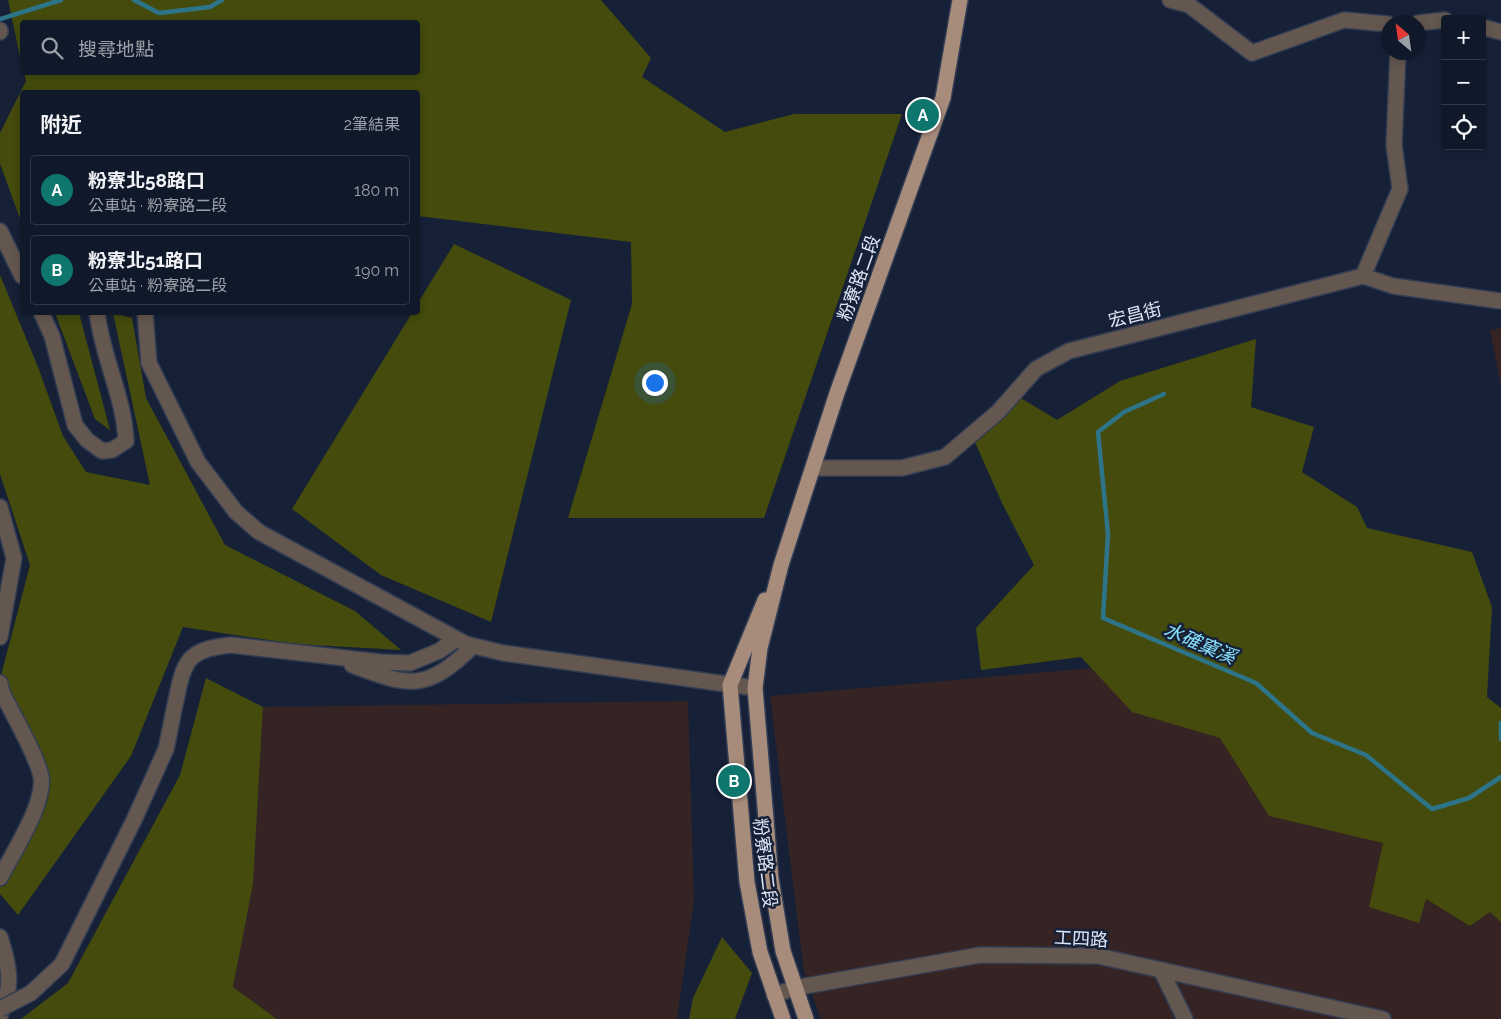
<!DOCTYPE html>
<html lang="zh-TW">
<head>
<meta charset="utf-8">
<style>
	:root { --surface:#10192a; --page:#1e2636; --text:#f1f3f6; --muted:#9ca0a8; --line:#303847; --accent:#0f766e }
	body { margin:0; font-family:Raleway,"Noto Sans TC",sans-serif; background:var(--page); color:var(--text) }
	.controls { position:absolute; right:15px; top:15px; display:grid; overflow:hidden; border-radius:5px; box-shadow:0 2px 8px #0003 }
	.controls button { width:45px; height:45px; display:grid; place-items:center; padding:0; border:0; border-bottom:1px solid var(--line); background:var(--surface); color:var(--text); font:25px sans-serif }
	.compass { position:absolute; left:1381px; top:15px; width:45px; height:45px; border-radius:50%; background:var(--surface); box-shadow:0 2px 8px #0003; rotate:331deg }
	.you { position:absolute; left:654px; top:382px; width:18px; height:18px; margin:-12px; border:4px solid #fff; border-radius:50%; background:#1a73e8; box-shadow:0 0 0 8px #1a73e833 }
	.badge { display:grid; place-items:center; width:32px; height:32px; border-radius:50%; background:var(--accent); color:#fff; font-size:16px; font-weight:700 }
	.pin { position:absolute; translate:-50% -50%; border:2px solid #fff; box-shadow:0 1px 5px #0006 }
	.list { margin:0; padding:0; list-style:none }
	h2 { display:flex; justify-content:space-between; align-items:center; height:65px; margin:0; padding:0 20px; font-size:21px }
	h2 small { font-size:16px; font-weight:400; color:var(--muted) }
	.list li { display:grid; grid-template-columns:32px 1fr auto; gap:15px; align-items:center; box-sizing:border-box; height:70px; margin:0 10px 10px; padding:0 10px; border:1px solid var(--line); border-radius:5px }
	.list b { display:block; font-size:19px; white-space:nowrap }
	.list p { margin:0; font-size:16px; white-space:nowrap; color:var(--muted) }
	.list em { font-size:16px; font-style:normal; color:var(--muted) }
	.icon { flex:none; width:28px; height:28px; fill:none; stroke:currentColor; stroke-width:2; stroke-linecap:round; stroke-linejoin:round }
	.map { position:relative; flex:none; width:1501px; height:1019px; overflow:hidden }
	.search { position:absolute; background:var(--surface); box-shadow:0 2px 8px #0003; left:20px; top:20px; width:400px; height:55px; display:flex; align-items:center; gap:12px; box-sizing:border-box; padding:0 18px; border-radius:5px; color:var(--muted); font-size:19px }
	.panel { position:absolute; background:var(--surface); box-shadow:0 2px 8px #0003; left:20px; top:90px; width:400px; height:225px; border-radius:5px }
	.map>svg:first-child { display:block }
</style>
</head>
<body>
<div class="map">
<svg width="1501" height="1019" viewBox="0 0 1501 1019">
	<rect width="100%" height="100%" fill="#162138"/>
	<path fill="#362323" d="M1501,328V387L1490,330Z
		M1150,663L1501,863V1019H821L804,972L770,696Z
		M688,701L694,901L677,1019H277L233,987L253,884L263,707Z"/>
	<path fill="#444b0c" d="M8,0H601L651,58L642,77L725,132L794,114H902L764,518H568L632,304L631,242L418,216V92H22V224L0,164V133L26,81L24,73L418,72V22H22V66Z
		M454,244L571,300L491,622L381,575L292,509L412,313L418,312V303Z
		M0,275L38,367L63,436L86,472L150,485L113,313L132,318L146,398L225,545L355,611L401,650L294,644L183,627L131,756L18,915L0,894V879L46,796L48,772L0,679L30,565L0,474Z
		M55,313H79L110,430L95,419Z
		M1256,339L1251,407L1314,427L1302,472L1357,507L1367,528L1472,552L1492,607L1487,697L1501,708V922L1490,912L1470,926L1426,899L1419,923L1369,907L1383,843L1269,816L1220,738L1132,712L1081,657L981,670L976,628L1034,565L1002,503L970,431L1016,395L1057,420L1120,381Z
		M206,678L263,707L253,884L233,987L277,1019H21L68,983L180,775Z
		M722,937L752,973L735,1019H689L693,998Z"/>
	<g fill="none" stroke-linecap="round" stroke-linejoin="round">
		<path stroke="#2e7488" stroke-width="4.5" d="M134,0L159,13L210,7L222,0
			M0,19L61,0
			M1164,394L1124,412L1098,432L1108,534L1103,618L1256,683L1312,733L1366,755L1432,809L1469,798L1501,777
			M1501,723V739"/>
		<g stroke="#323d53" stroke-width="18">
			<path id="minor" d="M1170,0L1189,5L1252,53L1344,20L1388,24
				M1418,23L1445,20
				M1482,27L1501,32
				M0,30V32
				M0,231L22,276
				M1363,276L1400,189L1394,145L1398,52
				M41,312L52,336L75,425L87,440L102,451L112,450L126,441C124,396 102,357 97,312
				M145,312L149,363L198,462L236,512L259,532L466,644L503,653L755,688
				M813,468H902L945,457L998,412L1036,369L1069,351L1363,276L1393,286L1501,301
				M0,507L14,558L0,637
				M352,665C410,687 426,692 473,646
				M0,683L2,692C13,716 35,751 41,776C46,803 12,854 0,878
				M166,749C170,731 173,713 177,696C184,658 191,649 231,645L380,662L410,663L439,651L456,639
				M0,937C9,964 14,988 0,1015
				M1161,970L1185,1019
				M774,995L794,988L980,955L1098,956L1383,1019"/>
		</g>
		<g stroke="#323d53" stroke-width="18">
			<path id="major" d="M765,600L730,685L747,882L760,952L783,1019
				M806,1019L783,951L771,879L755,688L760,648L781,565L837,393L943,98L960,0"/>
		</g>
		<use href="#minor" stroke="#64574f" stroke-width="15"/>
		<use href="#major" stroke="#a78c7c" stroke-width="15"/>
		<g stroke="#323d53" stroke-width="18" stroke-linecap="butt">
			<path id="minor-bridge" d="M0,1009L31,993L62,964L134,820L166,749"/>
		</g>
		<use href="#minor-bridge" stroke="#64574f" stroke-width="15"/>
	</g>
	<g text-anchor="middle" stroke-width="5" stroke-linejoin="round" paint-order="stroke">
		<g font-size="18" fill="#dee6f6" stroke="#162138">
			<text transform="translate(859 278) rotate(-70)" y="6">粉寮路二段</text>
			<text transform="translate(1135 315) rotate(-14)" y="6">宏昌街</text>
			<text transform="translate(765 863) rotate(83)" y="6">粉寮路二段</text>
			<text transform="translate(1081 939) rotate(3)" y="6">工四路</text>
		</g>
		<g font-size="19" font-style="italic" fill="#88e1fd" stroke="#162138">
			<text transform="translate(1200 643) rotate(23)" y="7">水確窠溪</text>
		</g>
	</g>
</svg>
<div class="controls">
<button>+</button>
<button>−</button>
<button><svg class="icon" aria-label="locate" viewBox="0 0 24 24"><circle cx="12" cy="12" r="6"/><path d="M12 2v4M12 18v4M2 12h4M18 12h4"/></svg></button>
</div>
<svg class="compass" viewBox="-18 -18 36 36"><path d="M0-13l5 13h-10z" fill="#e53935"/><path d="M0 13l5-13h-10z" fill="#9ca0a8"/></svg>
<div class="you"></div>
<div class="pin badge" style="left:923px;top:115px">A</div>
<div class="pin badge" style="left:734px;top:781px">B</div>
<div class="search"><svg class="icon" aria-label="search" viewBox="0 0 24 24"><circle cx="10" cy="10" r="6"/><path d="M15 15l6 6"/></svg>搜尋地點</div>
<section class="panel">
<h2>附近<small>2筆結果</small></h2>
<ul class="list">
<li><span class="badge">A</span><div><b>粉寮北58路口</b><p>公車站 · 粉寮路二段</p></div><em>180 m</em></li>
<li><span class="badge">B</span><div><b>粉寮北51路口</b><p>公車站 · 粉寮路二段</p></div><em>190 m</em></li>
</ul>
</section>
</div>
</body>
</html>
